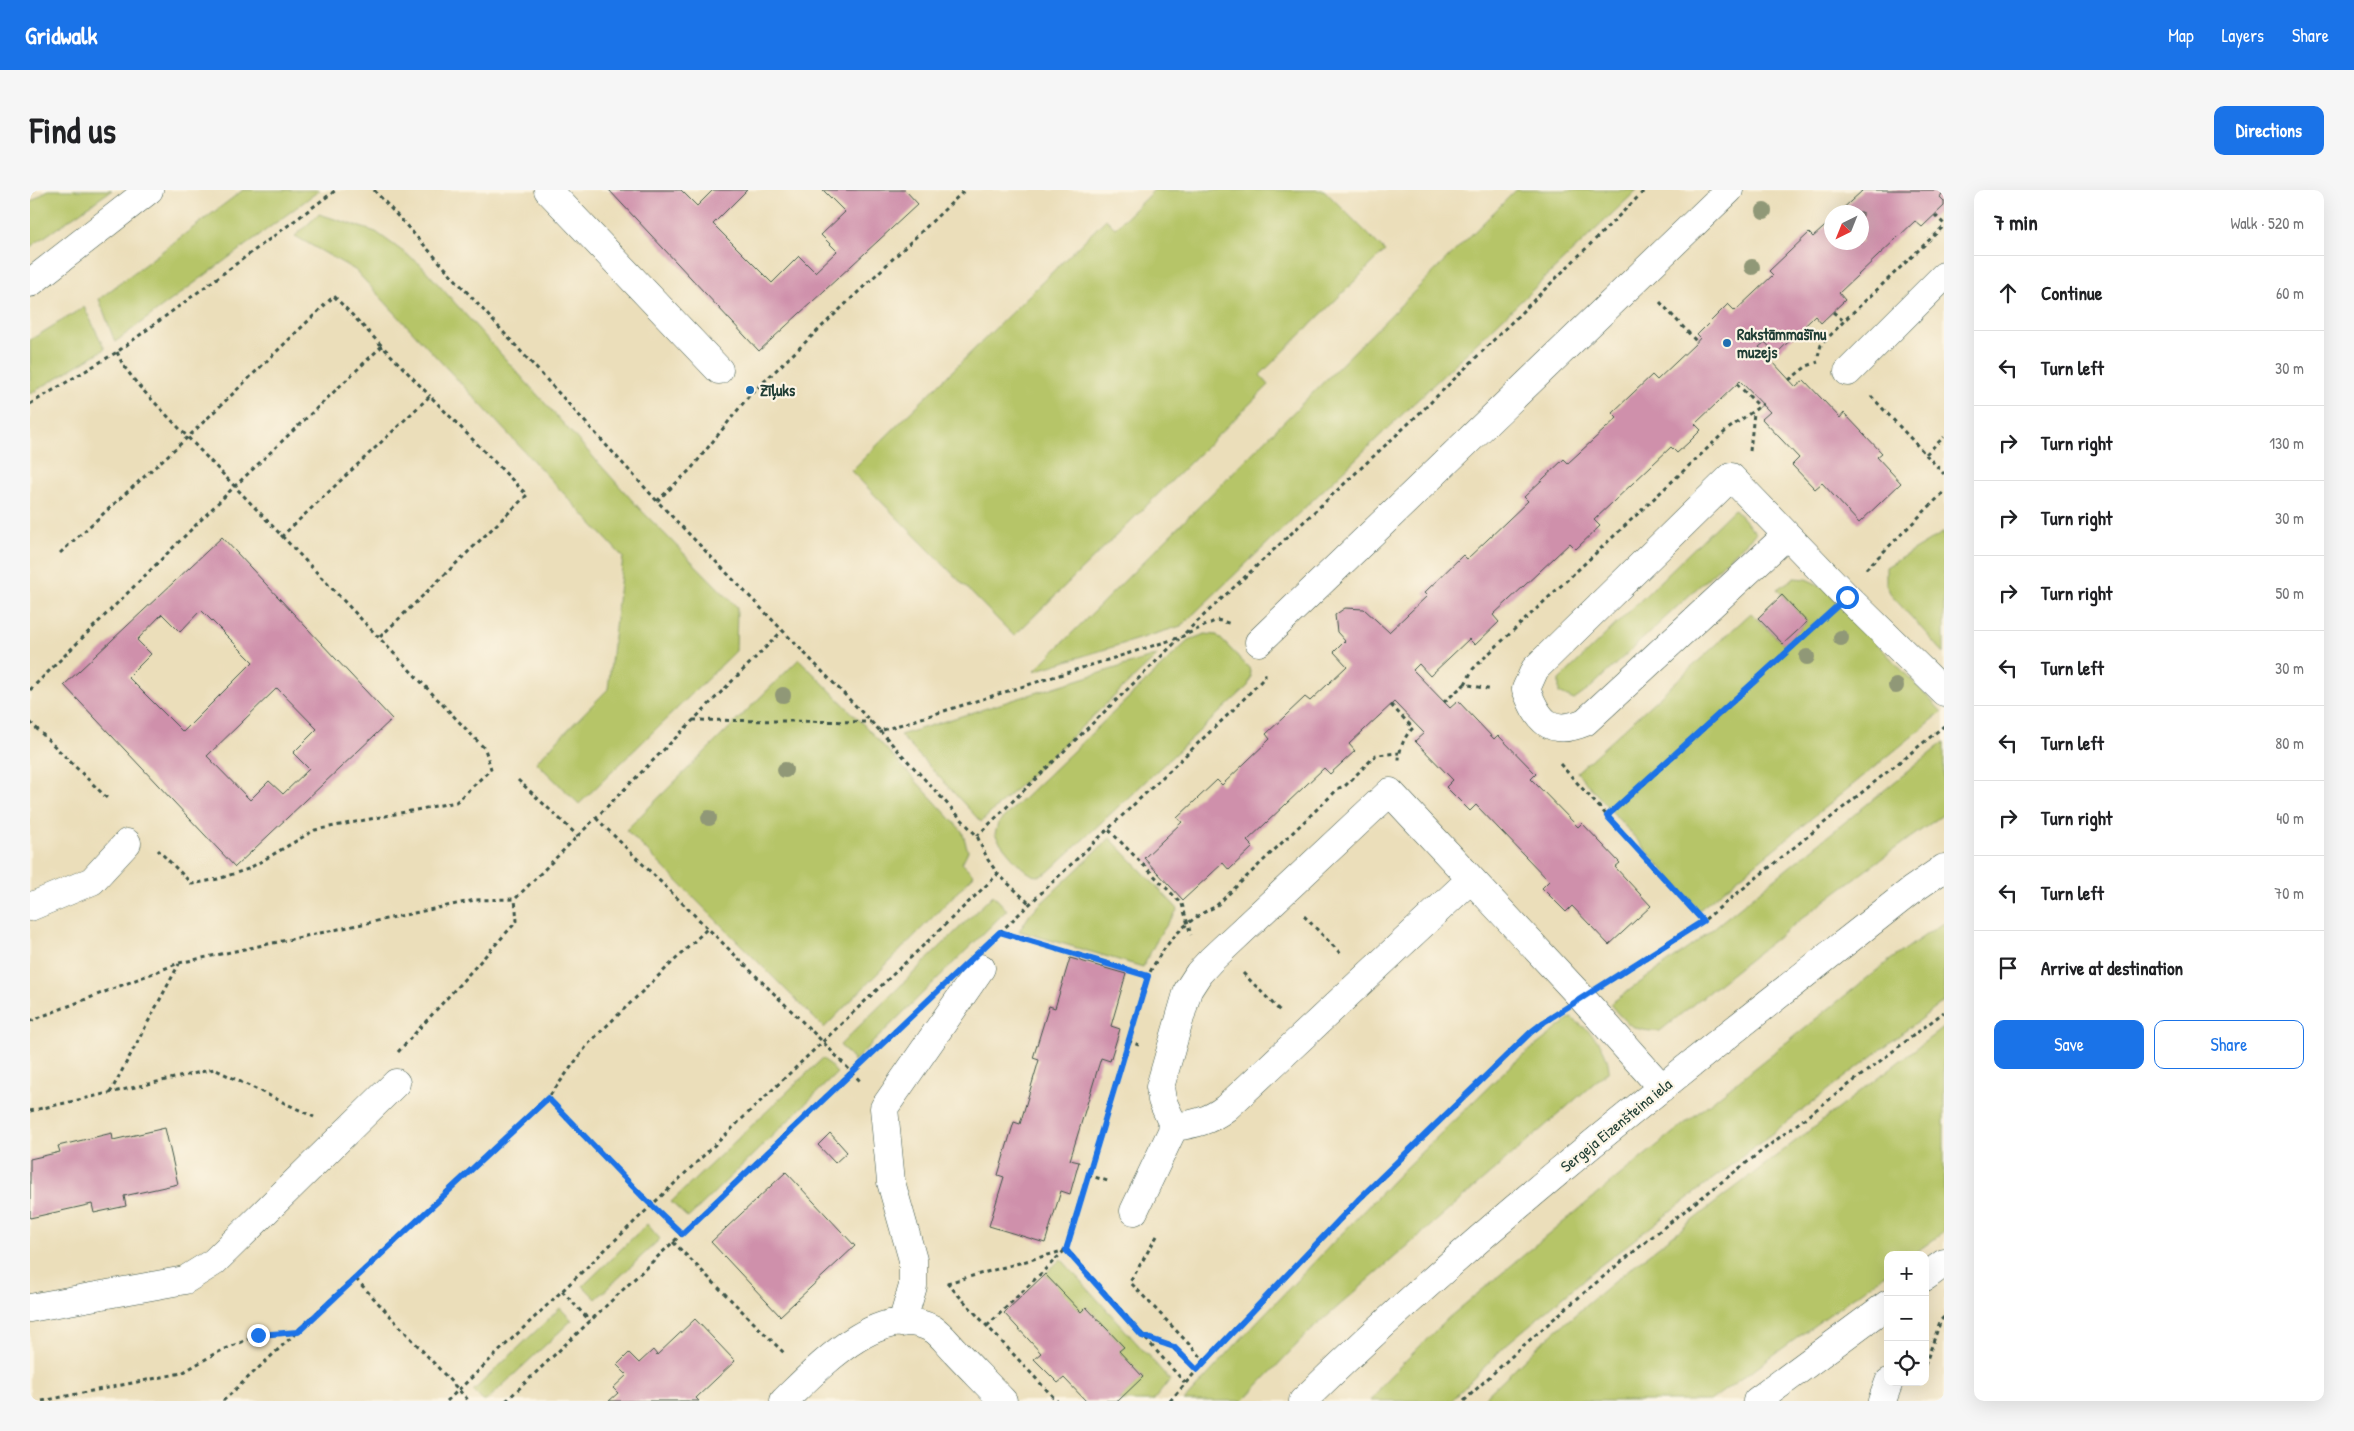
<!DOCTYPE html>
<html lang="en">
<head>
<meta charset="utf-8">
<style>
	:root { --surface:#fff; --page:#f6f6f6; --text:#202124; --muted:#757577; --line:#e0e0e0; --accent:#1a73e8 }
	body { margin:0; font-family:"Patrick Hand",sans-serif; background:var(--page); color:var(--text) }
	.controls { position:absolute; right:15px; bottom:15px; display:grid; overflow:hidden; border-radius:10px; box-shadow:0 5px 20px #0002 }
	.controls button { width:45px; height:45px; display:grid; place-items:center; padding:0; border:0; border-bottom:1px solid var(--line); background:var(--surface); color:var(--text); font:25px sans-serif }
	.compass { position:absolute; left:1794px; top:15px; width:45px; height:45px; border-radius:50%; background:var(--surface); box-shadow:0 5px 20px #0002; rotate:223deg }
	.stop { position:absolute; width:15px; height:15px; margin:-11px; border:4px solid #1a73e8; border-radius:50%; background:#fff }
	.stop.end { background:#1a73e8; border-color:#fff; box-shadow:0 1px 5px #0008 }
	.list { margin:0; padding:0; list-style:none }
	h2 { display:flex; justify-content:space-between; align-items:center; height:65px; margin:0; padding:0 20px; font-size:21px }
	h2 small { font-size:16px; font-weight:400; color:var(--muted) }
	.list li { display:grid; grid-template-columns:32px 1fr auto; gap:15px; align-items:center; box-sizing:border-box; height:75px; padding:0 20px; border-top:1px solid var(--line) }
	.list b { display:block; font-size:19px; white-space:nowrap }
	.list em { font-size:16px; font-style:normal; color:var(--muted) }
	.actions { display:flex; gap:10px; padding:15px 20px }
	.actions a { flex:1; padding:11px 0; border:1px solid var(--accent); border-radius:10px; text-align:center; font-size:18px; color:var(--accent) }
	.actions .main { background:var(--accent); color:#fff }
	.icon { flex:none; width:28px; height:28px; fill:none; stroke:currentColor; stroke-width:2; stroke-linecap:round; stroke-linejoin:round }
	.map { position:relative; flex:none; width:1914px; height:1211px; overflow:hidden; border-radius:10px }
	header { display:flex; align-items:center; gap:30px; box-sizing:border-box; height:70px; padding:0 25px; background:var(--accent); color:#fff }
	header strong { font-size:24px }
	nav { display:flex; gap:28px; margin-inline-start:auto; font-size:18px }
	.intro { display:flex; align-items:center; justify-content:space-between; box-sizing:border-box; height:120px; padding:0 30px }
	h1 { margin:0; font-size:35px }
	.button { padding:12px 22px; border-radius:10px; background:var(--accent); color:#fff; font-size:18px; font-weight:700 }
	main { display:flex; gap:30px; padding:0 30px }
	aside { flex:1; background:var(--surface); border-radius:10px; box-shadow:0 5px 20px #0002 }
	.map>svg:first-child { display:block }
</style>
</head>
<body>
<header>
<strong>Gridwalk</strong>
<nav><a>Map</a><a>Layers</a><a>Share</a></nav>
</header>
<div class="intro"><h1>Find us</h1><a class="button">Directions</a></div>
<main>
<div class="map">
<svg width="1914" height="1211" viewBox="0 0 1914 1211">
	<rect width="100%" height="100%" fill="#fcf5e5"/>
	<filter id="ink" filterUnits="userSpaceOnUse"><feTurbulence type="fractalNoise" baseFrequency=".02" numOctaves="2"/><feDisplacementMap in="SourceGraphic" scale="10" xChannelSelector="R" yChannelSelector="G"/><feConvolveMatrix kernelMatrix="1 2 1 2 8 2 1 2 1" color-interpolation-filters="sRGB"/></filter>
	<filter id="wash" filterUnits="userSpaceOnUse"><feTurbulence type="fractalNoise" baseFrequency=".0096" numOctaves="4" result="noise"/><feDisplacementMap in="SourceGraphic" scale="20" xChannelSelector="R" yChannelSelector="G"/><feGaussianBlur stdDeviation="1.12" result="paint"/><feColorMatrix in="noise" values="0 0 0 0 0 0 0 0 0 0 0 0 0 0 0 0 0 1.4 0 .05"/><feComposite in="paint" operator="in"/></filter>
	<g filter="url(#wash)">
		<rect width="100%" height="100%" fill="#ebdeba"/>
		<path fill="#b6c567" stroke="#6a814e" d="M18,0H82L0,57V13Z
			M213,0H290L85,152L69,109Z
			M1124,0H1294L1355,61L1230,185L1239,195L984,446L821,281L1076,29L1085,38Z
			M1486,0H1607L1151,436L1004,481Z
			M289,24L346,42L390,74L609,318L707,417L706,461L549,614L506,572L578,499L593,367L325,80L265,46Z
			M54,117L75,159L0,204V150Z
			M1704,319L1726,343L1558,500L1544,510L1529,503V490Z
			M1914,342V463L1861,405L1856,394V377Z
			M1764,388L1776,389L1793,397L1912,522L1669,720L1547,582L1721,423L1753,454L1777,432L1747,399Z
			M1175,444L1187,445L1219,478L1221,486L1218,496L1018,682C1013,685 1009,687 1003,685C992,681 970,654 965,644L968,633L1159,450Z
			M1128,465L951,632L870,545Z
			M769,469L839,540L932,641L938,661L932,673L944,685L794,838L596,640Z
			M1914,552V624C1816,692 1723,766 1630,841C1604,842 1596,834 1580,814L1664,754Z
			M1080,648L1148,719L1129,746L1113,777L989,741L1001,723Z
			M963,705L977,720L824,871L810,855Z
			M1914,732V811L1566,1079L1478,1153L1421,1211H1341L1356,1190L1417,1129L1595,981L1856,773Z
			M1541,828C1561,841 1577,856 1579,880L1279,1142L1213,1211H1154L1219,1140L1371,982L1480,876Z
			M1914,837V1042L1882,1065H1858V1082L1680,1211H1451L1508,1156L1594,1083Z
			M793,868L807,883L658,1028L641,1012Z
			M617,1034L630,1049L566,1109L553,1096Z
			M1031,1069L1140,1190L1123,1211H1088L1113,1187L1089,1161L1094,1157L1057,1117L1051,1122L1015,1084Z
			M530,1118L542,1130L456,1211H453L443,1201Z"/>
		<g id="blocks">
			<path fill="#cf90ab" fill-rule="evenodd" d="M579,0H651L667,16L683,0H717L683,34L742,93L769,66L785,82L807,61L791,45L815,22L793,0H875L888,14L729,161Z
				M1830,0H1914L1910,7L1914,11V16L1892,37L1885,31L1809,103L1815,110L1791,133L1785,126L1746,164L1735,152L1729,157L1766,197L1774,190L1810,228L1814,223L1852,263L1847,267L1871,293L1829,333L1792,293L1785,299L1762,275L1769,268L1732,229L1740,222L1710,191L1665,234L1671,240L1659,252L1647,263L1641,257L1564,330L1570,336L1546,359L1540,353L1463,425L1469,432L1445,455L1439,449L1400,486L1389,474L1383,480L1420,518L1428,511L1464,549L1468,545L1506,584L1501,589L1548,637L1552,633L1590,673L1585,677L1621,716L1579,755L1542,716L1536,722L1512,698L1519,691L1446,615L1440,621L1416,597L1423,590L1385,551L1394,543L1364,512L1319,554L1325,561L1300,584L1294,578L1217,651L1223,657L1199,680L1193,673L1153,710L1114,668L1152,632L1147,628L1187,590L1192,595L1240,549L1236,544L1275,507L1280,511L1317,476L1304,462L1315,451L1307,442L1305,425L1315,418L1334,419L1359,442L1397,406L1394,403L1433,365L1437,369L1498,311L1494,307L1534,269L1538,273L1587,228L1582,223L1622,185L1627,190L1665,154L1670,148L1667,145L1698,114L1705,121L1743,85L1739,81L1779,43L1783,47L1802,30V52H1832V22H1809L1832,1Z
				M192,347L362,529L205,677L34,495ZM171,420L223,472L153,542L98,487L121,464L107,450L132,424L150,442ZM247,498L287,539L263,563L279,579L253,604L239,591L220,610L177,566Z
				M1752,405L1777,432L1753,454L1728,428Z
				M1040,768L1096,784L1081,836L1090,839L1080,871L1071,868L1040,970L1049,972L1040,1004L1031,1001L1015,1053L959,1036L974,987L968,985L984,932L990,934L1009,870L1003,868L1019,816L1025,818Z
				M135,938L148,994L94,1006L96,1016L64,1023L62,1014L0,1028V969L30,962L28,956L82,943L83,950Z
				M800,943L817,962L805,973L788,955Z
				M756,982L825,1056L750,1126L681,1052Z
				M1015,1084L1051,1122L1056,1117L1094,1157L1089,1161L1113,1187L1088,1211H1056L1034,1188L1028,1193L1004,1169L1011,1163L974,1123Z
				M665,1129L705,1171L666,1208L669,1211H579L588,1203L583,1198L597,1185L587,1175L599,1163L609,1173L623,1160L627,1165Z"/>
		</g>
	</g>
	<g filter="url(#ink)">
		<use href="#blocks" fill-opacity="0" stroke="#3e5548" stroke-width="1"/>
		<g fill="none" stroke-linecap="round" stroke-linejoin="round">
			<g stroke="#3e5548" stroke-width="29">
				<path id="minor" d="M518,0L689,180
					M0,93L119,0
					M1818,182L1914,86
					M1757,345L1555,532C1519,547 1508,530 1496,499L1505,479L1701,287L1817,407L1914,502
					M1229,452L1699,0
					M0,717L62,691L97,653
					M1144,937C1165,934 1179,931 1196,918L1441,689
					M1104,1021L1144,937L1132,910L1130,897L1158,800L1169,783L1181,770L1360,602L1552,808L1632,898
					M1895,1087L1914,1073
					M0,1118L155,1090L184,1072L366,893
					M872,1133L883,1096V1070L861,992L854,918L951,778
					M754,1211C788,1178 850,1110 903,1139C911,1144 918,1154 925,1161C941,1178 957,1194 973,1211
					M1273,1211C1462,1025 1674,864 1882,700L1914,678
					M1727,1211L1858,1114
					M1852,1211L1859,1192"/>
			</g>
			<path stroke="#3e5548" stroke-width="3" stroke-dasharray="4 4" stroke-linecap="butt" d="M344,0L627,311L850,541L1151,447L1187,430L1202,434
				M0,3L4,0
				M1905,25L1914,34
				M1630,112L1667,152
				M1803,122L1814,131
				M87,162L93,175L108,195L455,559L461,579L426,612L285,640L218,679L188,689L162,694L128,660
				M1788,166L1791,155L1817,128L1914,36
				M1759,190L1777,176L1788,172
				M1707,194L1730,217
				M1841,206L1914,284
				M0,214L87,162L306,0
				M1720,261L1724,223
				M1896,264L1914,247
				M627,311L661,279L718,207L935,0
				M251,347L400,206L497,305L349,448
				M30,363L158,247L304,106L352,156
				M1836,379L1914,302
				M1155,443L1393,220L1615,0
				M1435,494L1443,479L1454,468L1698,239L1733,214
				M0,500L204,297L352,156L400,206
				M1414,512L1435,494L1462,500
				M1361,515L1383,538C1374,546 1369,560 1369,571
				M663,530L841,532
				M0,532L79,610
				M850,541L947,646L958,670L968,684L1000,714
				M1530,574L1673,731
				M488,590L548,646
				M1577,627L1793,429
				M566,628L793,852L831,892
				M1079,640L1152,714L1161,745
				M947,646L1149,449
				M1274,726L1312,765
				M970,742L1118,786
				M964,748L1204,519L1235,487V483
				M1213,783L1251,822
				M1581,790L1673,731L1914,536
				M0,831L149,773L445,710L485,709L752,441
				M1098,851L1109,855
				M368,862L487,731L485,709
				M80,903L149,774
				M518,908L611,1005L652,1044
				M0,921L184,879L284,927
				M1058,985L1081,992
				M1127,1046L1100,1092L1175,1171
				M643,1052L755,1164
				M1036,1059L1155,1193
				M326,1089L439,1211
				M917,1093L1027,1211
				M917,1093L1036,1060
				M532,1101L560,1131
				M957,1136L1036,1059L1118,786C1133,756 1154,730 1185,717L1309,598L1315,596L1346,565L1369,563
				M1114,1147L1143,1157L1167,1180
				M1895,1175L1911,1130L1914,1127
				M12,1211L152,1183L186,1163L228,1145L267,1143
				M193,1211L518,908L559,853L678,738
				M417,1211L968,684
				M476,1211L866,840
				M1140,1211L1175,1171L1329,1010L1501,842L1525,825
				M1434,1211C1582,1068 1751,948 1914,822"/>
			<use href="#minor" stroke="#fff" stroke-width="28"/>
		</g>
		<g fill="#909877">
			<circle cx="1734" cy="21" r="8"/>
			<circle cx="1722" cy="77" r="8"/>
			<circle cx="1811" cy="448" r="8"/>
			<circle cx="1777" cy="467" r="8"/>
			<circle cx="1866" cy="496" r="8"/>
			<circle cx="753" cy="505" r="8"/>
			<circle cx="755" cy="580" r="8"/>
			<circle cx="679" cy="628" r="8"/>
		</g>
	</g>
	<g fill="none" stroke-linecap="round" stroke-linejoin="round" filter="url(#ink)">
		<path stroke="#1a73e8" stroke-width="6" d="M228,1145L268,1142L518,908L611,1005L652,1044L970,742L1118,786L1036,1060L1112,1146L1144,1157L1167,1180L1328,1010L1501,842L1514,832L1673,731L1577,626L1817,407"/>
	</g>
	<g fill="#1f6fb2" stroke="#fcf5e5" stroke-width="2">
		<circle cx="1697" cy="153" r="5"/>
		<circle cx="720" cy="200" r="5"/>
	</g>
	<g text-anchor="middle" stroke-width="4.5" stroke-linejoin="round" paint-order="stroke">
		<g font-size="16" font-weight="bold" fill="#1f3d34" stroke="#fcf5e5" text-anchor="start">
			<text x="1707" y="150">Rakstāmmašīnu<tspan x="1707" dy="18">muzejs</tspan></text>
			<text x="730" y="206">Zīļuks</text>
		</g>
		<g font-size="16" fill="#1f3d34" stroke="#fcf5e5">
			<text transform="translate(1586 935) rotate(-39)" y="6">Sergeja Eizenšteina iela</text>
		</g>
	</g>
</svg>
<div class="controls">
<button>+</button>
<button>−</button>
<button><svg class="icon" aria-label="locate" viewBox="0 0 24 24"><circle cx="12" cy="12" r="6"/><path d="M12 2v4M12 18v4M2 12h4M18 12h4"/></svg></button>
</div>
<svg class="compass" viewBox="-18 -18 36 36"><path d="M0-13l5 13h-10z" fill="#e53935"/><path d="M0 13l5-13h-10z" fill="#757577"/></svg>
<div class="stop" style="left:1817px;top:407px"></div>
<div class="stop end" style="left:228px;top:1145px"></div>
</div>
<aside>
<h2>7 min<small>Walk · 520 m</small></h2>
<ul class="list">
<li><svg class="icon" aria-label="ahead" viewBox="0 0 24 24"><path d="M12 20V5M6 11l6-6 6 6"/></svg><div><b>Continue</b></div><em>60 m</em></li>
<li><svg class="icon" aria-label="left" viewBox="0 0 24 24"><path d="M17 20v-9H6M10 6l-5 5 5 5"/></svg><div><b>Turn left</b></div><em>30 m</em></li>
<li><svg class="icon" aria-label="right" viewBox="0 0 24 24"><path d="M7 20v-9h11M14 6l5 5-5 5"/></svg><div><b>Turn right</b></div><em>130 m</em></li>
<li><svg class="icon" aria-label="right" viewBox="0 0 24 24"><path d="M7 20v-9h11M14 6l5 5-5 5"/></svg><div><b>Turn right</b></div><em>30 m</em></li>
<li><svg class="icon" aria-label="right" viewBox="0 0 24 24"><path d="M7 20v-9h11M14 6l5 5-5 5"/></svg><div><b>Turn right</b></div><em>50 m</em></li>
<li><svg class="icon" aria-label="left" viewBox="0 0 24 24"><path d="M17 20v-9H6M10 6l-5 5 5 5"/></svg><div><b>Turn left</b></div><em>30 m</em></li>
<li><svg class="icon" aria-label="left" viewBox="0 0 24 24"><path d="M17 20v-9H6M10 6l-5 5 5 5"/></svg><div><b>Turn left</b></div><em>80 m</em></li>
<li><svg class="icon" aria-label="right" viewBox="0 0 24 24"><path d="M7 20v-9h11M14 6l5 5-5 5"/></svg><div><b>Turn right</b></div><em>40 m</em></li>
<li><svg class="icon" aria-label="left" viewBox="0 0 24 24"><path d="M17 20v-9H6M10 6l-5 5 5 5"/></svg><div><b>Turn left</b></div><em>70 m</em></li>
<li><svg class="icon" aria-label="arrive" viewBox="0 0 24 24"><path d="M6 21V4h12l-3 4 3 4H6"/></svg><div><b>Arrive at destination</b></div></li>
</ul>
<div class="actions"><a class="main">Save</a><a>Share</a></div>
</aside>
</main>
</body>
</html>
